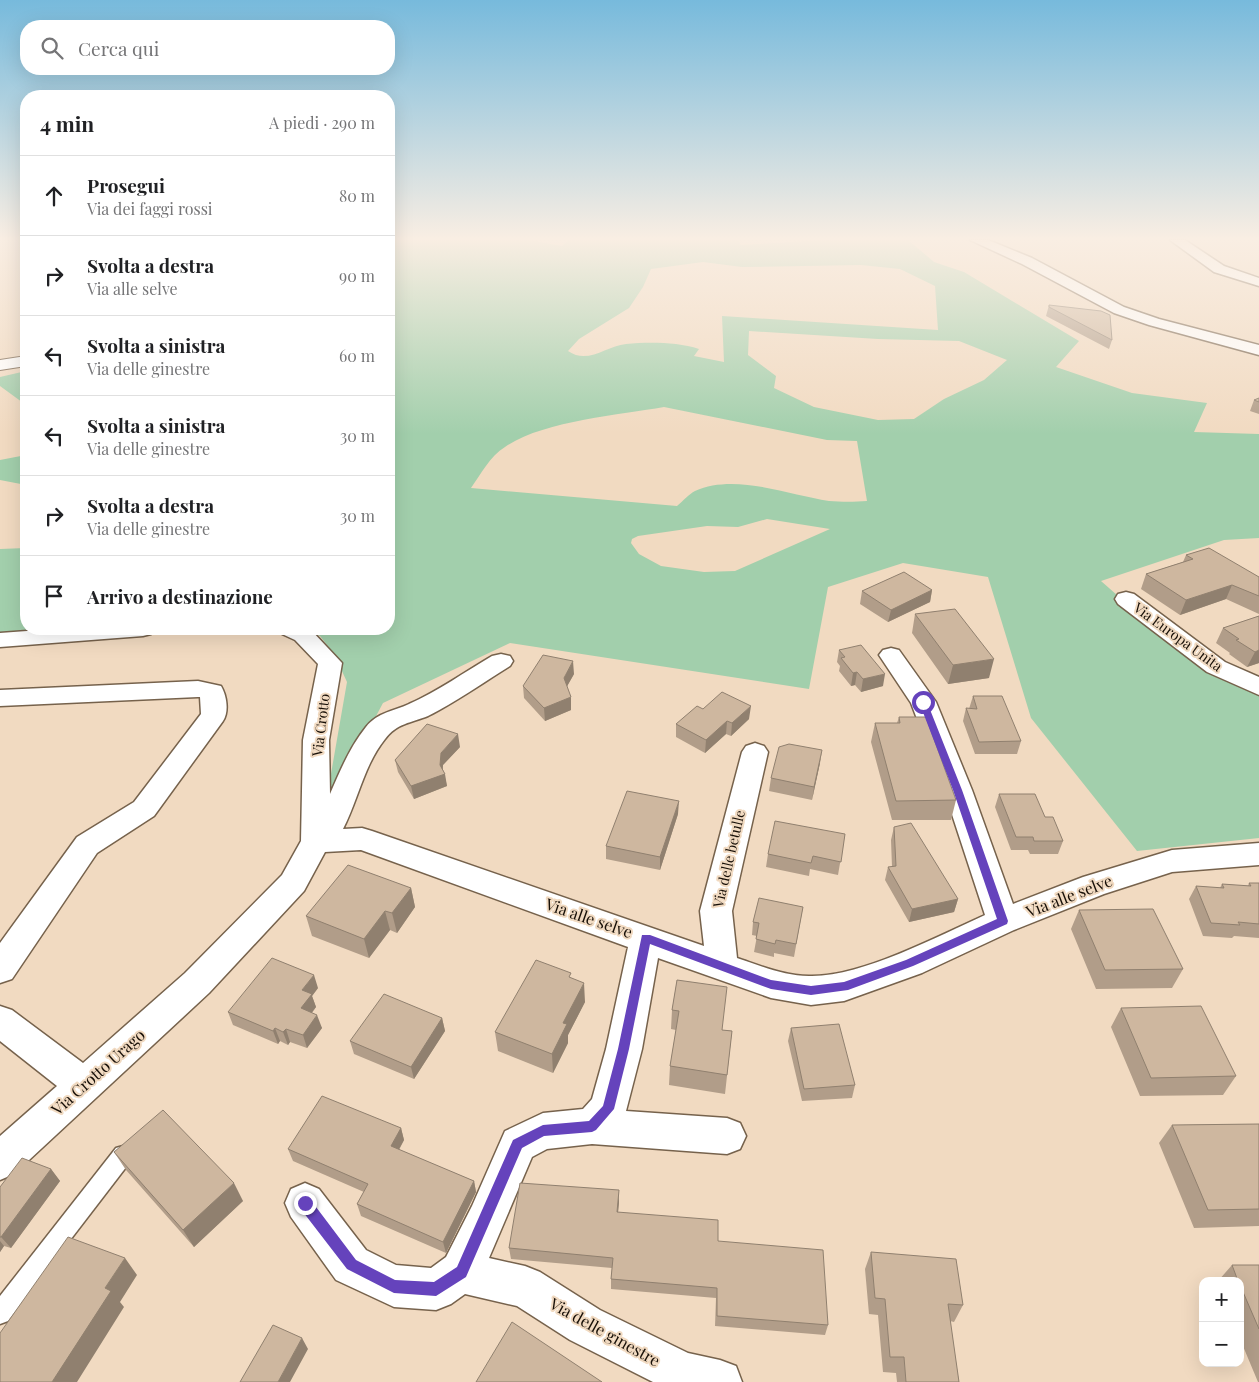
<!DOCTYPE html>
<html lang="it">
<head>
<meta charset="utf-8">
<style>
	:root { --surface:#fff; --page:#f6f6f6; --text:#202124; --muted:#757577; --line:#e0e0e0 }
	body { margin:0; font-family:"Playfair Display",serif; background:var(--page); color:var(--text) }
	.controls { position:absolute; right:15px; bottom:15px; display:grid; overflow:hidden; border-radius:10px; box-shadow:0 5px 20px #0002 }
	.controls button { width:45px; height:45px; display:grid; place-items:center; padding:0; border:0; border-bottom:1px solid var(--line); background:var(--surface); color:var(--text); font:25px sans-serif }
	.stop { position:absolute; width:15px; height:15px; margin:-11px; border:4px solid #6543bc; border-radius:50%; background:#fff }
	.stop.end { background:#6543bc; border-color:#fff; box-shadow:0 1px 5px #0008 }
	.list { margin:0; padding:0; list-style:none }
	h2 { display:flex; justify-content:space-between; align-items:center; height:65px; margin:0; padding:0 20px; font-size:21px }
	h2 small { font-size:16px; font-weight:400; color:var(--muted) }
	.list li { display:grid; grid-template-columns:32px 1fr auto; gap:15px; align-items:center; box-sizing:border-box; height:80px; padding:0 20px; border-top:1px solid var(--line) }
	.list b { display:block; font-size:19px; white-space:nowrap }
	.list p { margin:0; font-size:16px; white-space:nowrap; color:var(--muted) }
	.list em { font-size:16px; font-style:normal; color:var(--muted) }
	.icon { flex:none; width:28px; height:28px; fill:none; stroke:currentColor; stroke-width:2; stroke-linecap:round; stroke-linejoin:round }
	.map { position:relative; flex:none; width:1259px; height:1382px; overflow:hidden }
	.search { position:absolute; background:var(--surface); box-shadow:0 5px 20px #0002; left:20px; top:20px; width:375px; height:55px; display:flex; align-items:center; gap:12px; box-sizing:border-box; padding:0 18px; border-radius:20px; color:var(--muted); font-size:19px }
	.panel { position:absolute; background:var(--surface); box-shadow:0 5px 20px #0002; left:20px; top:90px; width:375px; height:545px; border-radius:20px }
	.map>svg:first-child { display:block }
</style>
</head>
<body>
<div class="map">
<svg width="1259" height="1382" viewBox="0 0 1259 1382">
	<rect width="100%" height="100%" fill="#f1dac1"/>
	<path fill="#a2cfac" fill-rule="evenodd" d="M389,240H528L562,246L568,240H738L741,245L827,240H908L934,262L964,272L1079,341L1056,367L1132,393L1207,403L1194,432L1259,434V538L1224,540L1101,581L1199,667L1259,693V838L1137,851L1031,718L988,577L903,563L828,587L809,689L510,643L383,703L324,814L347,682L334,654L320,636L301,629H389ZM703,262L742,267L861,265L900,269L935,286L938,330L722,316L724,362L694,356L699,349C677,342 649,342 626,344C606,346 588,365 568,351L579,339L629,308L643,287L651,269ZM749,331L878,339L959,341L1007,360L984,380L944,399L914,419L878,420L814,407L774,388L776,376L748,355ZM664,407L827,440L857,441L867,501C855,502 841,502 829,501C789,495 735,473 695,491C689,494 683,501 677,506L471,488C481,474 490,456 505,447C542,421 620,415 664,407ZM767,519L830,529L735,571L704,572L661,566L639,554L631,543L632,539L638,536L707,526L738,527Z
		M26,371V405L0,386V377Z
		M26,455V485L0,480V460Z
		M26,548V629H65L0,633V549Z"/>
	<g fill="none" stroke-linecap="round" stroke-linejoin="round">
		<g stroke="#76624c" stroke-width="3">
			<path id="service" d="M123,1146L130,1148L133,1155L130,1162L8,1321L0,1324V1296L116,1148Z"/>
		</g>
		<g stroke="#76624c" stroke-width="3">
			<path id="minor" d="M970,240H988L1032,258L1124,307L1159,319L1259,345V355L1149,325L1114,313L1022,264Z
				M1170,240H1185L1224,266L1259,278V286L1214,272Z
				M1126,592L1134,594L1225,662L1259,677V695L1207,672L1118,604L1115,599L1118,594Z
				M54,629H155L151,634L143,636L0,647V633Z
				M279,629L311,630L342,663L329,740L330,794C340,771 350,747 366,727C378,712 394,711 409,704C437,692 466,671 492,656L501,654L510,656L513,661L510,666C484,682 454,703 428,716C411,723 397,723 385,739C364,765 358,800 343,829L362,828L372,831L704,946L700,911L742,752L746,746L755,743L764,746L768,752L732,911L737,958C761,966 787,977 812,976C863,976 938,936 985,915L944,790L911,703L879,655L883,650L891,648L899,650L936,702L972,790L1013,904L1083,877L1172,850L1259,843V865L1172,872L1104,894L1014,930L922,973L844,1001L811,1005L771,998L658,958L642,1049L626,1111L727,1118L740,1123L746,1136L740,1149L727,1154L592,1144L547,1149L532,1157L489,1258L525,1266L540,1272L600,1310L688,1353L720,1360L736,1366L742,1382H653L570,1340L517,1306L465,1294L451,1304L436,1310L394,1307L336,1280L291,1217L285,1203L291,1189L305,1183L319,1189L366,1250L396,1265L431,1268L446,1257L472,1206L505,1131L543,1113L583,1109L592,1099L606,1049L628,947L361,850L325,852L304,891L209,993L14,1174L0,1180V1136L57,1086L0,1041V1006L12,1010L83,1063L185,973L282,875L301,841L303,740L318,664L295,640L282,634Z
				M198,681L221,686C227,696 229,712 223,721L154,816L97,853L12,979L0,983V943L77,837L134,802L201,714L200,697H198L0,706V690Z"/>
		</g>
		<g stroke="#76624c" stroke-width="2">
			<path id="tertiary" d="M26,356V366L0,370V360Z"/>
		</g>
		<use href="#service" fill="#fff" fill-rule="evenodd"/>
		<use href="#minor" fill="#fff" fill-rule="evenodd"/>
		<use href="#tertiary" fill="#fff" fill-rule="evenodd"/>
	</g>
	<path fill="#b19d89" d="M1049,305L1112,340L1109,349L1046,316Z
		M1259,398V414L1250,411L1254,400Z
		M1186,555L1259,577V614L1226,599L1180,615L1141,589L1146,574L1183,562Z
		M932,590L930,602L888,622L860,604L862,591Z
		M915,614L989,678L948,684L912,633Z
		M1259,616V663L1247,667L1229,654L1230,653L1216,643L1223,628Z
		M839,650L883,686L861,692L855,685L851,686L839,671L840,666L837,662Z
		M574,674L567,686L571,710L545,721L524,698L523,686Z
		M973,696L1021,741L1017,754H975L963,721L966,708L969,709Z
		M703,709L749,719L731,736L726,734L705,753L676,737V724Z
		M899,717L956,800L951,820H892L871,742L875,723H897Z
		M460,747L443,765V770L447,786L414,799L398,772L395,760Z
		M820,763L812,800L769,791L771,778Z
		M999,794L1045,817L1063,841L1058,854H1030L1028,850H1011L995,807Z
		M678,814L660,870L606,859V846Z
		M894,827L958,899L954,912L909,922L885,880L888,867H892L891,840Z
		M845,834L838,875L810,869L809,876L766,867L768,854Z
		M1249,883H1259V938L1234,936L1232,938L1203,936L1189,899L1196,886L1220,888L1222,884L1248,886Z
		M411,888L415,907L397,933L390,930L369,958L312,936L306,916Z
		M803,907L794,957L774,953V957L754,952L757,936L752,935L753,922Z
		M1079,910L1183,969L1172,988L1096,989L1071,929Z
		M571,978L585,1002L568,1035V1043L553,1073L498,1051L495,1032Z
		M677,980L722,1030L732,1031L725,1094L669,1085L670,1066L676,1030L671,1029L672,1010Z
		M318,988L312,996L316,1007L312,1013L322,1028L307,1048L290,1042L288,1045L280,1041L278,1044L233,1025L228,1012Z
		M1121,1008L1236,1076L1223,1095L1140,1096L1111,1027Z
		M442,1018L445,1031L414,1079L354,1054L350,1041Z
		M791,1028L855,1085L852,1098L802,1101L788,1041Z
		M1259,1124V1226L1194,1228L1159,1143L1172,1125Z
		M401,1128L404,1140L399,1150L474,1181L476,1192L446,1253L361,1216L357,1204L364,1192L293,1161L288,1149Z
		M114,1152L243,1201L194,1247L126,1170Z
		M51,1169L60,1181L11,1248L4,1246L0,1252V1187Z
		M619,1202L618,1212L718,1241L828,1325L825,1335L715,1326L716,1298L611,1289V1279L612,1268L511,1259L509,1248Z
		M871,1252L963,1305L954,1322L950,1321L959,1382H897L896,1373L883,1372L878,1315L869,1314L865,1269Z
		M1232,1265H1259V1382H1258L1240,1339V1281H1218Z"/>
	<path fill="#90806f" d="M1232,585L1226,599L1180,615L1186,600Z
		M932,590L930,602L888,622L891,610Z
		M1259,650V663L1247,667L1255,652Z
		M994,659L989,678L948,684L953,665Z
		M573,661L574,674L565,690L564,678Z
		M857,672L855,685L851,686L853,673Z
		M885,674L883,686L861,692L863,679Z
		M571,697V710L545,721L544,708Z
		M751,706L749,719L731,736L732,723Z
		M727,721L726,734L705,753L706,740Z
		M458,734L460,747L443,765L442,774H445L447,786L414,799L411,786L440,765L441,753Z
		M822,750L820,763L812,800L814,787Z
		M679,801L678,814L660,870V857Z
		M411,888L415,907L397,933L392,913Z
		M958,899L954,912L909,922L912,909Z
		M385,911L390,930L369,958L364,939Z
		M314,975L318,988L312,996L316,1007L305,1021L301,1008L302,990Z
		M584,983L585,1002L568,1035V1043L553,1073L552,1054L563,1023Z
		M317,1015L322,1028L307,1048L303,1035Z
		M442,1018L445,1031L414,1079L411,1067Z
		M275,1028L280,1041L278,1044L273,1031Z
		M286,1029L290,1042L288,1045L283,1032Z
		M401,1128L404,1140L394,1158L391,1146Z
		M51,1169L60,1181L11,1248L1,1237Z
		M474,1181L476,1192L446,1253L443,1242Z
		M234,1183L243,1201L194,1247L183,1230Z
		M619,1190V1202L617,1223V1212Z
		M0,1241L4,1246L0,1252Z
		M125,1258L137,1275L120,1302L124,1307L77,1382H52L105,1288Z
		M302,1338L308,1349L290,1382H278Z"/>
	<path fill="#ceb79f" stroke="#90806f" d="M1049,305L1101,311L1110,315L1112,340L1049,307Z
		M1259,398V402L1254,400Z
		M1209,548L1259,577V596L1232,585L1186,600L1146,574L1193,559L1186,555Z
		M904,572L932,590L891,610L862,591Z
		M955,609L994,659L953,665L915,614Z
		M1259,616V650L1255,652L1236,640L1239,639L1223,628Z
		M861,645L885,674L863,679L857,672L853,673L841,658L845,657L839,650Z
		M543,655L573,661L564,678L571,697L544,708L523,686Z
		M722,692L751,706L732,723L727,721L706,740L676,724L697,706L703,709Z
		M973,696H1002L1021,741L979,742L966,708L977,709Z
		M899,717H926L956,800L896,801L875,723H900Z
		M427,724L458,734L441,753L440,765L445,774L411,786L395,760Z
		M789,744L822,750L814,787L771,778L779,747Z
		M627,791L679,801L660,857L606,846Z
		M999,794H1035L1045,817H1053L1063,841H1034L1033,837H1016Z
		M775,821L845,834L841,862L813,856L811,863L768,854Z
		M911,823L958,899L912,909L888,867L896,866L894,827Z
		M348,865L411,888L392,913L385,911L364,939L306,916Z
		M1249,883H1259V924L1238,922L1240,925L1211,923L1196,886L1224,888L1222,884L1251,886Z
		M759,898L803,907L796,944L776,940L775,944L756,939L759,923L753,922Z
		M1153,909L1183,969L1105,970L1079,910Z
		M272,958L314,975L302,990L312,994L301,1008L317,1015L303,1035L286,1029L283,1032L275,1028L273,1031L228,1012Z
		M536,960L571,973L569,977L584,983L563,1023L567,1024L552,1054L495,1032Z
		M677,980L727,987L722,1030L732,1031L727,1075L670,1066L679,1011L672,1010Z
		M384,994L442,1018L411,1067L350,1041Z
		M1201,1006L1236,1076L1151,1078L1121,1008Z
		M839,1024L855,1085L804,1089L791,1028Z
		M322,1096L401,1128L391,1146L474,1181L443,1242L357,1204L368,1184L288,1149Z
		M163,1110L234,1183L183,1230L114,1152Z
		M1259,1124V1209L1208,1210L1172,1125Z
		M22,1158L51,1169L1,1237H0V1187Z
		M520,1183L619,1190L617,1212L718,1220V1241L823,1250L828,1325L717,1316V1288L611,1279L613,1258L509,1248Z
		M68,1237L125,1258L105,1288L111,1291L52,1382H0V1333Z
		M871,1252L956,1259L963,1305L948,1304L959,1382H906L904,1357H890L885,1299L875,1298Z
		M1232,1265H1259V1329L1240,1285V1281H1238Z
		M512,1322L602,1382H476Z
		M273,1325L302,1338L278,1382H240Z"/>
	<linearGradient id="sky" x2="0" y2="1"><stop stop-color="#77badc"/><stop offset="0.55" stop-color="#f9eee3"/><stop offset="1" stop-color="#f9eee3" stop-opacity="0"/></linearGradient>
	<rect width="1259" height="434" fill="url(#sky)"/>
	<path fill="#6543bc" d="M920,700H923L927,702L962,790L1008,921L1007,924L913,966L848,990L811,995L771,989L650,944L629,1049L614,1109L596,1130L592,1132L544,1136L522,1148L466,1277L436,1296L394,1293L347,1269L300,1208L299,1203L300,1199L305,1197L310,1199L356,1260L395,1280L434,1282L457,1267L513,1140L543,1125L589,1121L603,1106L618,1049L642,935H650L771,980L811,986L844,982L906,960L997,919L953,790L919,702Z"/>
	<g text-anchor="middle" stroke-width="4" stroke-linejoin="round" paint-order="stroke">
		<g font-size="14" fill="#170f07" stroke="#f1dac1">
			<text transform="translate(1178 637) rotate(36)" y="5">Via Europa Unita</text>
			<text transform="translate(321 725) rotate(-83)" y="5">Via Crotto</text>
			<text transform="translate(729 859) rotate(-77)" y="5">Via delle betulle</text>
		</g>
		<g font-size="16" fill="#170f07" stroke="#f1dac1">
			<text transform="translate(1069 896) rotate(-21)" y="6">Via alle selve</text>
			<text transform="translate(589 918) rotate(19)" y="6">Via alle selve</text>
			<text transform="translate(98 1072) rotate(-42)" y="6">Via Crotto Urago</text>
			<text transform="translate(605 1332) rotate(29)" y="6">Via delle ginestre</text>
		</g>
	</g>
</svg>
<div class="controls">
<button>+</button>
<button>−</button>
</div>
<div class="stop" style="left:923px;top:702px"></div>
<div class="stop end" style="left:305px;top:1203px"></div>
<div class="search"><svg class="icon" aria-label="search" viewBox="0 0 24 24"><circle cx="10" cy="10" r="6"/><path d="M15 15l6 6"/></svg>Cerca qui</div>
<section class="panel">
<h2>4 min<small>A piedi · 290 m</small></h2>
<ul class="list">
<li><svg class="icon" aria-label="ahead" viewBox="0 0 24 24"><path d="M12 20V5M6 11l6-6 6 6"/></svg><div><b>Prosegui</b><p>Via dei faggi rossi</p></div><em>80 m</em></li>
<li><svg class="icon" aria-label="right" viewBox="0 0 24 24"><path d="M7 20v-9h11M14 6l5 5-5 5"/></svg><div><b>Svolta a destra</b><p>Via alle selve</p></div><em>90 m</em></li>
<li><svg class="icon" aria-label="left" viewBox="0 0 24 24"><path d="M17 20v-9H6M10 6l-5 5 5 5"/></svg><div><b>Svolta a sinistra</b><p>Via delle ginestre</p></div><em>60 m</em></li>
<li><svg class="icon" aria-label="left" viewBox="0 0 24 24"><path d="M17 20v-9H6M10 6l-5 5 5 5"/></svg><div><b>Svolta a sinistra</b><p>Via delle ginestre</p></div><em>30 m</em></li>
<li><svg class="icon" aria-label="right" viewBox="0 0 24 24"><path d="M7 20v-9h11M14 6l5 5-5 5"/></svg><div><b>Svolta a destra</b><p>Via delle ginestre</p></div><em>30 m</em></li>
<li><svg class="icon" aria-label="arrive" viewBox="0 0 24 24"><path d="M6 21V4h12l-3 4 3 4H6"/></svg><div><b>Arrivo a destinazione</b></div></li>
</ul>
</section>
</div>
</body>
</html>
